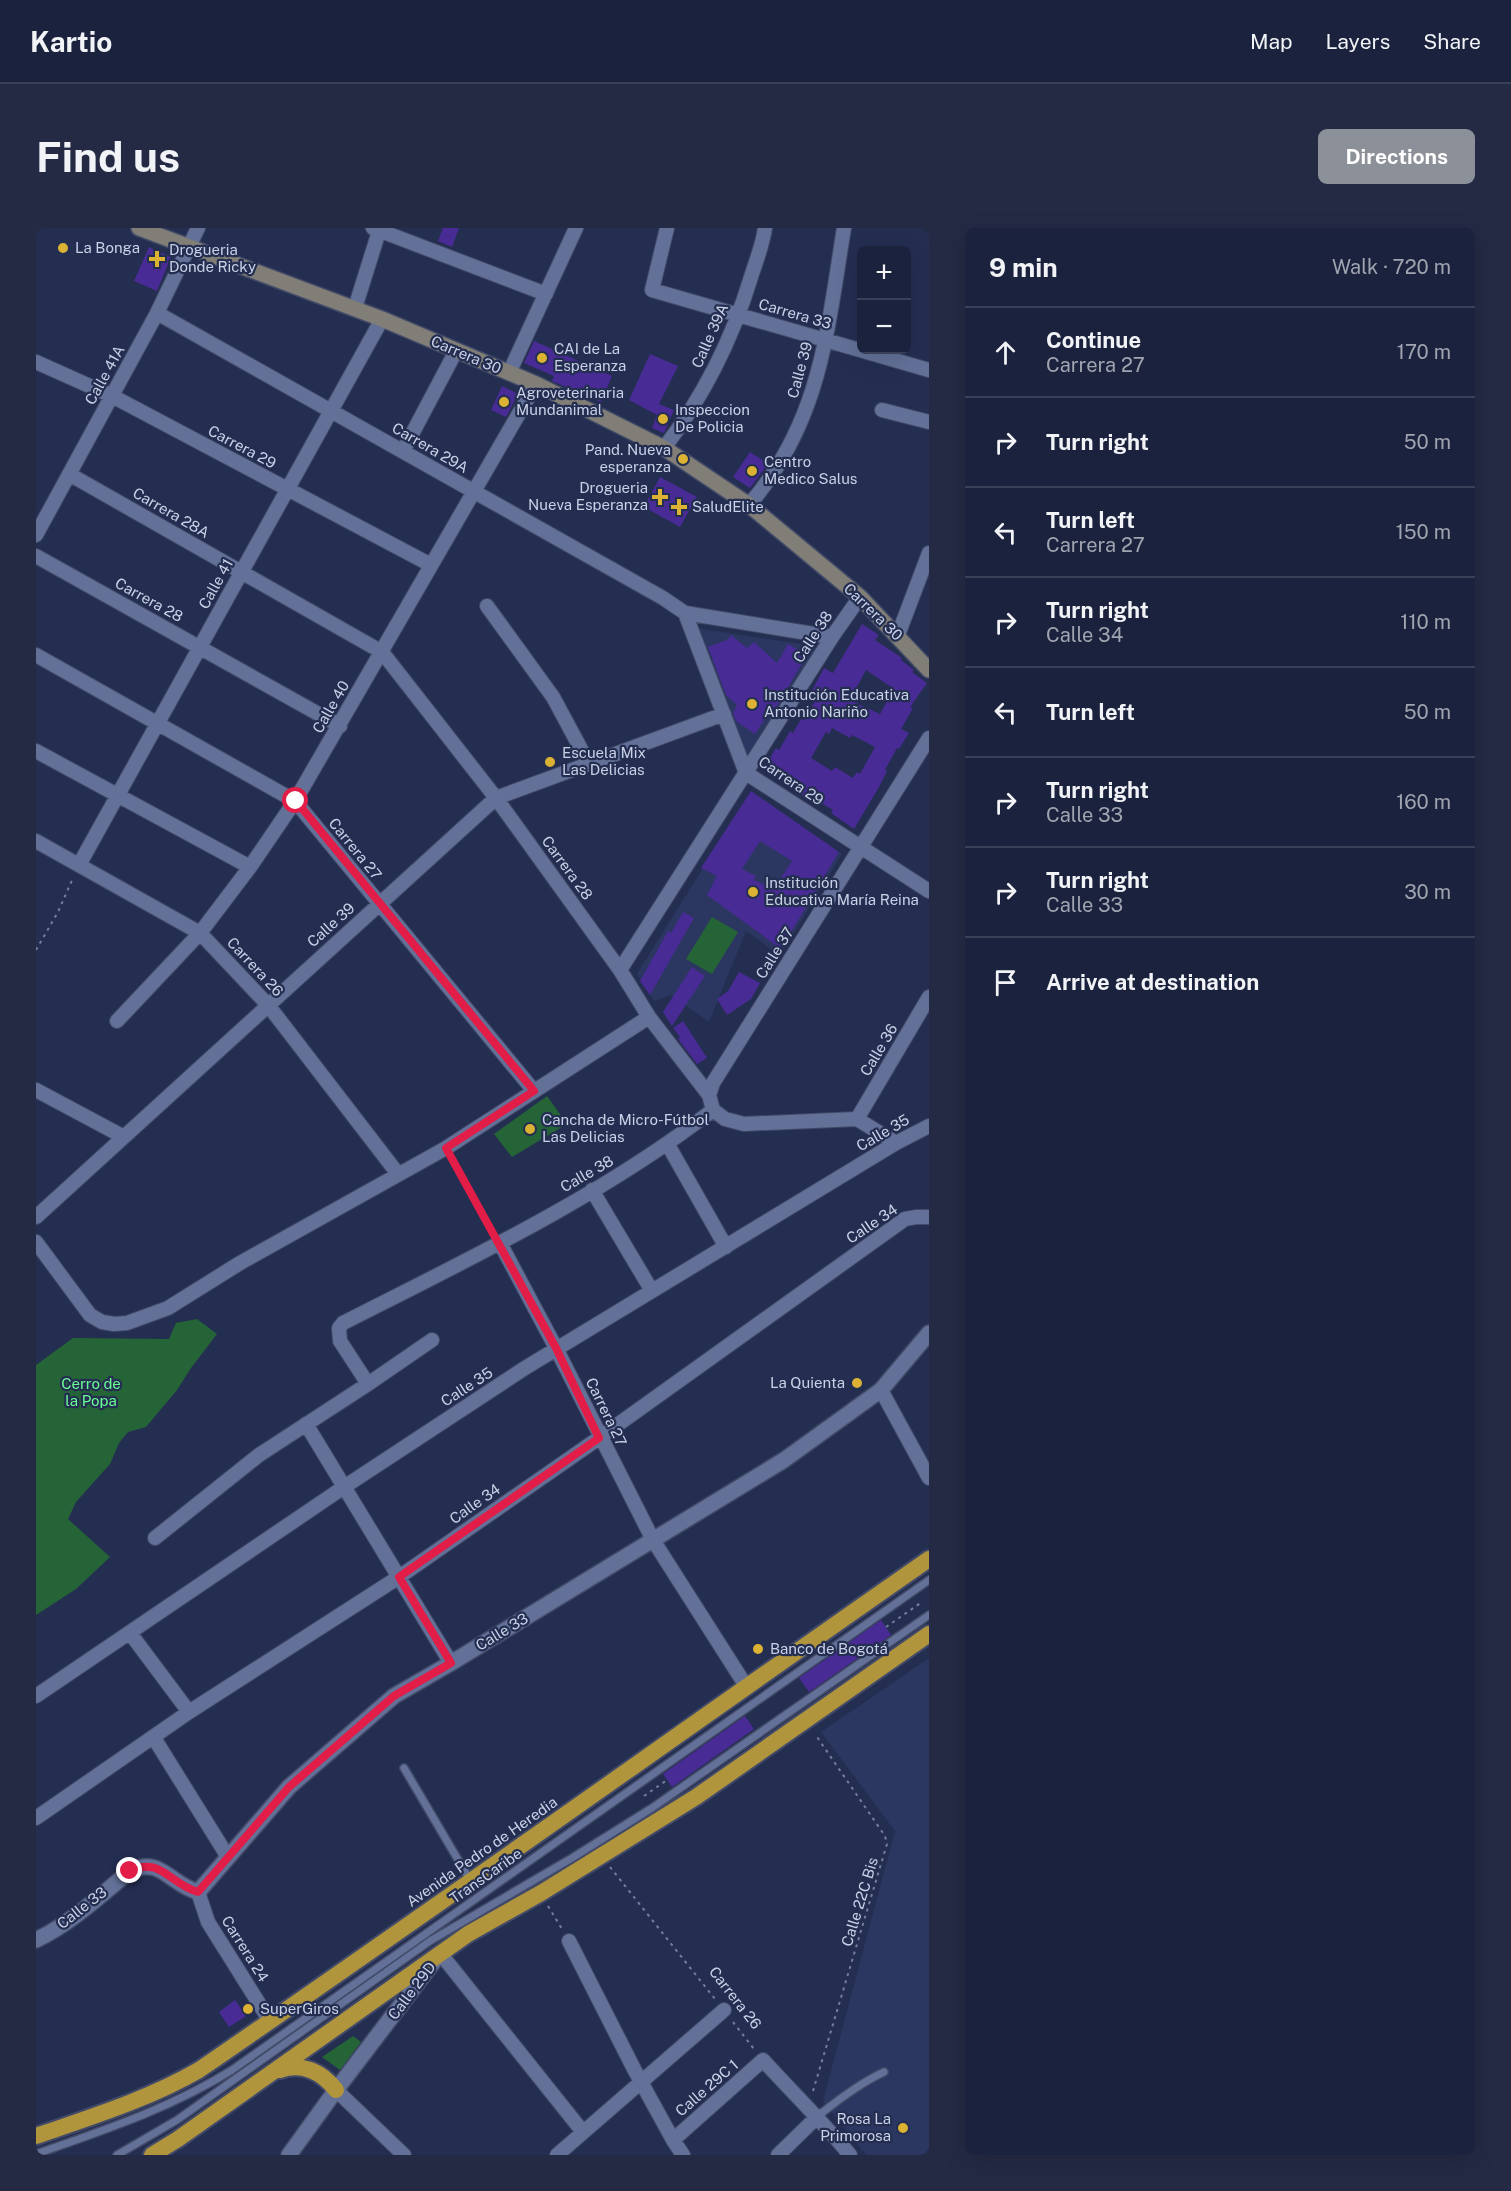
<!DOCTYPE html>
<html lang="en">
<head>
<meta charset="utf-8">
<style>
	:root { --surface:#1b223d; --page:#242a44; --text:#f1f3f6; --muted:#a0a4b0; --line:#393f57; --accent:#8c9099 }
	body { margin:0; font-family:"Public Sans",sans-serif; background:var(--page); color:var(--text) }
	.controls { position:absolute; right:18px; top:18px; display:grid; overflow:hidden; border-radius:9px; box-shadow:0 6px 24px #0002 }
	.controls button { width:54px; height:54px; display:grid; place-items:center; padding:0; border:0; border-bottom:2px solid var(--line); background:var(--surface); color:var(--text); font:30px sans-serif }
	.stop { position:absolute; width:18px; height:18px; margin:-14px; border:4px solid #e11d48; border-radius:50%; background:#fff }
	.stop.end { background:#e11d48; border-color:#fff; box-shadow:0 2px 6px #0008 }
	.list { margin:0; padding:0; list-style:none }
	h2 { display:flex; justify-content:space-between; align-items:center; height:78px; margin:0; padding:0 24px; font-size:26px }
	h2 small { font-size:20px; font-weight:400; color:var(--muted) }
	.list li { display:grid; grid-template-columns:39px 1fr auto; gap:18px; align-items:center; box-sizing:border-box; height:90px; padding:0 24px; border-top:2px solid var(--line) }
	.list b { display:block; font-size:22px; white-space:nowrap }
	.list p { margin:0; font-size:20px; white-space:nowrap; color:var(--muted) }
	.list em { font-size:20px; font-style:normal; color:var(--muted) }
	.icon { flex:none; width:33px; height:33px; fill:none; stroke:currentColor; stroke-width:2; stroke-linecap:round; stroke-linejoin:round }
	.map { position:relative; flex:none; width:893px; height:1927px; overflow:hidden; border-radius:9px }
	header { display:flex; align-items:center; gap:36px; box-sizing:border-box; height:84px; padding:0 30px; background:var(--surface); border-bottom:2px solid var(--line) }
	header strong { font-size:28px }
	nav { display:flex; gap:33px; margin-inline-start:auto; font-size:21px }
	.intro { display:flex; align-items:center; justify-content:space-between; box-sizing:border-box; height:144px; padding:0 36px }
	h1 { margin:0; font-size:42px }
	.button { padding:15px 27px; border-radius:9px; background:var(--accent); color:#fff; font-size:21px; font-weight:700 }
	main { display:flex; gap:36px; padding:0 36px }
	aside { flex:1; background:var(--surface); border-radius:9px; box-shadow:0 6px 24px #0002 }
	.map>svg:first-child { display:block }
</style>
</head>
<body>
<header>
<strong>Kartio</strong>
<nav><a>Map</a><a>Layers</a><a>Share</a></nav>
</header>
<div class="intro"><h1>Find us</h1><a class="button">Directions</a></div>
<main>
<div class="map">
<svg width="893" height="1927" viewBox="0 0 893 1927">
	<rect width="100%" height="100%" fill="#242e51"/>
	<path fill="#2b3761" d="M660,400L784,419L707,534Z
		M715,563L806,626L744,728L710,703L673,794L635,767L618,773L601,746Z
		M893,1430V1927H830L787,1873L859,1603L785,1504Z"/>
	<path fill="#256437" d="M676,689L702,704L676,746L650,731Z
		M511,868L531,896L476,929L458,906Z
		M161,1091L181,1106L155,1140L141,1162L110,1199L92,1204L83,1215L74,1236L40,1274L32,1291L74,1329L40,1361L0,1387V1137L37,1110L133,1111L140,1095Z
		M317,1808L325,1814L304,1842L286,1829Z"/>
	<path fill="#492b95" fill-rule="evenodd" d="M407,0H423L416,19L402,13Z
		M113,19L135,29L121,63L98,53Z
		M498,113L576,148L565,174L516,153L518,148L488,135Z
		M614,126L642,138L623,176L638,182L628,205L616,200L621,187L593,172Z
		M466,158L482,166L470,189L455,182Z
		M714,224L732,236L714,260L697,249Z
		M624,249L661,269L644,299L608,279Z
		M826,396L843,407L839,412L866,430L865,432L878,442L876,444L891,455L874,479L877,480L865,501L873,505L863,521L861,520L849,542L851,543L843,559L818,601L795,585L797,582L777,570L775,573L757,561L759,559L728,540L740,520L743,522L754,503L757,505L765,491L768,492L781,470L774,466L788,440L797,445ZM830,442L858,461L844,486L814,472ZM796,500L814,510L816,507L839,519L824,546L821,544L817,550L799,539L796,543L775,530L790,504L793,506Z
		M695,407L711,420L718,414L741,435L752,416L771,427L739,481L736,479L719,506L700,493L697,485L701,477L690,467L672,419L691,412Z
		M715,563L803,624L745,721L671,667L681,648L665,640ZM724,613L756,633L738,661L718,652L720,648L706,641Z
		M647,684L658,690L614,767L604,753L632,703L635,705Z
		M656,739L669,748L636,798L627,784Z
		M703,744L724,755L715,771L691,787L681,771L692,763Z
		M647,793L671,830L661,836L642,811L644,809L637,800Z
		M845,1392L855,1407L773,1464L763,1450Z
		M709,1488L718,1501L636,1559L627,1546Z
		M199,1772L210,1788L193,1799L183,1784Z"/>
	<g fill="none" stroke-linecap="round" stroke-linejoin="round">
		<g stroke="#424a68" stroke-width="10">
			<path id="service" d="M368,1540L434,1652
				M782,1888C803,1871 824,1855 848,1844
				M0,1926C68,1902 135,1880 196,1842L893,1352
				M81,1927L141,1892L394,1713L536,1630L616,1580L893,1387"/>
		</g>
		<g stroke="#424a68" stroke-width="16">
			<path id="minor" d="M337,0L510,66
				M631,0L616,62L893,142
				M319,80L344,0
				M121,85C290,180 458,276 627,370L649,385L796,409
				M0,134L76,168L395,337
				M473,145L540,0
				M846,182L893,194
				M628,220C668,168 696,112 715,49C720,33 727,16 729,0
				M367,223L420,123
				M33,246L346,424L460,570L584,742L613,789L673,867L677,882
				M713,277C785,193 791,104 808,0
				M0,307L121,85L162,0
				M0,328L304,498
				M451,378L517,469L553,536
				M649,385L710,545L893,663
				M862,407L893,325
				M0,427L259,573L498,863
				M0,523L214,639
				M0,613L164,705L232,777L362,946
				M43,637L346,91
				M584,742L796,409L824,369
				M81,793L164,705L214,639L259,573L500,156
				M0,862L88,909
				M673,867L677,855L893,510
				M677,882L689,891L708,896L821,891L860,915
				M821,891L893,769
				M632,917L690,1019
				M556,962L616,1063
				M0,989L460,570L688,486
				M0,1014L54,1087L66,1094L78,1096L91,1095L132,1080L204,1035L410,920L613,789
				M464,1015L520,1120L617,1312L710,1458
				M332,1156L304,1113L303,1100L307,1095C433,1031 564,969 677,882
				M845,1162L893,1250
				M270,1196L415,1435
				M119,1310L223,1227L332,1156L396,1112
				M94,1405L153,1484
				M0,1468L308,1259L489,1140L860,915L893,898
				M118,1510L192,1629
				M0,1590L153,1484L363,1349L563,1210L869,991L880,989H893
				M162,1664L172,1694L234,1793
				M533,1713L598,1841L637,1912L647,1927
				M404,1725L547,1904
				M300,1862L368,1927
				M637,1912L727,1832C756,1864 787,1894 814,1927
				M521,1927L688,1782
				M742,1927L782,1888"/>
		</g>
		<g stroke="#424a68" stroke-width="18">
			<path id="tertiary" d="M0,1712C35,1695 64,1668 94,1643C125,1628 133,1656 162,1664L253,1559L358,1468L415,1435L748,1232L845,1162L893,1105
				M253,1927L300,1862L399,1732"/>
		</g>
		<g stroke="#424a68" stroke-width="18">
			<path id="secondary" d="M103,0L346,91L500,156L628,220L713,277L824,369L893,442"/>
		</g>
		<g stroke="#424a68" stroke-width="20">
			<path id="trunk" d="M244,1842C266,1834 286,1844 300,1862
				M0,1908C55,1889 113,1871 163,1842C408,1674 649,1501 893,1331
				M116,1927L142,1911L432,1706L505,1665L660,1569L893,1406"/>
		</g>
		<path stroke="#757e9b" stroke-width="2" stroke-dasharray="3 4.5" stroke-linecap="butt" d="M0,722L22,684L37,650
			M416,931L456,1002
			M850,1399L886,1374
			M608,1568L631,1552
			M574,1639L679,1771
			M512,1678L526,1701
			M697,1794L718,1821
			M777,1863L851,1616L849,1608L779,1506"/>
		<use href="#service" stroke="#637199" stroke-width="7"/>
		<use href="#minor" stroke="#637199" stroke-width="14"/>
		<use href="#tertiary" stroke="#637199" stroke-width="15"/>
		<use href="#secondary" stroke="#807e76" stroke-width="15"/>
		<use href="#trunk" stroke="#b0953c" stroke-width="16"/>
	</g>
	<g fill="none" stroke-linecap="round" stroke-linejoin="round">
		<path stroke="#e11d48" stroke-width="8" d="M94,1643C125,1628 133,1656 162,1664L253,1559L358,1468L415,1435L363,1349L563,1210L520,1120L410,920L498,863L260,573"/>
	</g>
	<g fill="#dbb233" stroke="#242e51" stroke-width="2">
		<circle cx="27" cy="20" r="6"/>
		<path d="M118 22h6v6h6v6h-6v6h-6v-6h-6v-6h6z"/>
		<circle cx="506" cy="130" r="6"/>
		<circle cx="468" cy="174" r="6"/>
		<circle cx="627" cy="191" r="6"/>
		<circle cx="647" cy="231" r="6"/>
		<circle cx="716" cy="243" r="6"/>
		<path d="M621 260h6v6h6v6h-6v6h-6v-6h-6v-6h6z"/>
		<path d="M640 270h6v6h6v6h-6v6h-6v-6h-6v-6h6z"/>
		<circle cx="716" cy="476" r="6"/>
		<circle cx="514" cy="534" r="6"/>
		<circle cx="717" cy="664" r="6"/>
		<circle cx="494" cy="901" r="6"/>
		<circle cx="821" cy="1155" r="6"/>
		<circle cx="722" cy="1421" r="6"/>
		<circle cx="212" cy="1781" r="6"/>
		<circle cx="867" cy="1900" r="6"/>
	</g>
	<g text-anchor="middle" stroke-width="4.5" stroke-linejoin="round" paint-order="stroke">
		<g font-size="15" fill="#c9d1e7" stroke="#242e51" text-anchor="start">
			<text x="39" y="25">La Bonga</text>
			<text x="133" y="27">Drogueria<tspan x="133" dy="17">Donde Ricky</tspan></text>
			<text x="518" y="126">CAI de La<tspan x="518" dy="17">Esperanza</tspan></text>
			<text x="480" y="170">Agroveterinaria<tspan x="480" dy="17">Mundanimal</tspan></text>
			<text x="639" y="187">Inspeccion<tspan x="639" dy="17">De Policia</tspan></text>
			<text x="635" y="227" text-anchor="end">Pand. Nueva<tspan x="635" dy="17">esperanza</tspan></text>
			<text x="728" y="239">Centro<tspan x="728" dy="17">Medico Salus</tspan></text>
			<text x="612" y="265" text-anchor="end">Drogueria<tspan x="612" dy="17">Nueva Esperanza</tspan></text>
			<text x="656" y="284">SaludElite</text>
			<text x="728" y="472">Institución Educativa<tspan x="728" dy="17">Antonio Nariño</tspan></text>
			<text x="526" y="530">Escuela Mix<tspan x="526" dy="17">Las Delicias</tspan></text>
			<text x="729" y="660">Institución<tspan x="729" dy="17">Educativa María Reina</tspan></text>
			<text x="506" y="897">Cancha de Micro-Fútbol<tspan x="506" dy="17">Las Delicias</tspan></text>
			<text x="809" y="1160" text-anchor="end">La Quienta</text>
			<text x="734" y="1426">Banco de Bogotá</text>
			<text x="224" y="1786">SuperGiros</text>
			<text x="855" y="1896" text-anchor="end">Rosa La<tspan x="855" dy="17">Primorosa</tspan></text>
		</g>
		<g font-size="15" fill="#c9d1e7" stroke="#242e51">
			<text transform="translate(759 86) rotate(16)" y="5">Carrera 33</text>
			<text transform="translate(674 108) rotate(-66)" y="5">Calle 39A</text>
			<text transform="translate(430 127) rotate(23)" y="5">Carrera 30</text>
			<text transform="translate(764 142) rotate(-75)" y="5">Calle 39</text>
			<text transform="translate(69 147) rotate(-61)" y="5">Calle 41A</text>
			<text transform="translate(206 219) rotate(28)" y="5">Carrera 29</text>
			<text transform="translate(394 220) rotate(30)" y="5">Carrera 29A</text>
			<text transform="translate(135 285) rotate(30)" y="5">Carrera 28A</text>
			<text transform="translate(180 356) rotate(-61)" y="5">Calle 41</text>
			<text transform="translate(113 372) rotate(29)" y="5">Carrera 28</text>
			<text transform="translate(837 384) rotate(44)" y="5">Carrera 30</text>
			<text transform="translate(777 409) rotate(-57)" y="5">Calle 38</text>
			<text transform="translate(295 479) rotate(-60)" y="5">Calle 40</text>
			<text transform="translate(755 553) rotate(34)" y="5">Carrera 29</text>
			<text transform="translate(319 621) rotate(51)" y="5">Carrera 27</text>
			<text transform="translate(531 640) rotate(54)" y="5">Carrera 28</text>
			<text transform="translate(295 697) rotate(-42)" y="5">Calle 39</text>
			<text transform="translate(739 725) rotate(-58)" y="5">Calle 37</text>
			<text transform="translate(219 739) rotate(47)" y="5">Carrera 26</text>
			<text transform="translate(843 822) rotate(-59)" y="5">Calle 36</text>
			<text transform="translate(847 905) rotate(-30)" y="5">Calle 35</text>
			<text transform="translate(551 946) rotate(-30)" y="5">Calle 38</text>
			<text transform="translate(836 996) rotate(-34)" y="5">Calle 34</text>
			<text transform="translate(431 1159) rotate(-33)" y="5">Calle 35</text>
			<text transform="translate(570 1184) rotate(64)" y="5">Carrera 27</text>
			<text transform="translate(439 1276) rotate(-35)" y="5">Calle 34</text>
			<text transform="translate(466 1404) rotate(-31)" y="5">Calle 33</text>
			<text transform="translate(446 1624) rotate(-35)" y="5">Avenida Pedro de Heredia</text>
			<text transform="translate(450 1648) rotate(-35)" y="5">TransCaribe</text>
			<text transform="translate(824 1674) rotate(-73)" y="5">Calle 22C Bis</text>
			<text transform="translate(46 1680) rotate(-38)" y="5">Calle 33</text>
			<text transform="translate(209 1721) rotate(58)" y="5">Carrera 24</text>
			<text transform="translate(376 1763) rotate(-53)" y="5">Calle 29D</text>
			<text transform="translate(699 1770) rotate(52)" y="5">Carrera 26</text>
			<text transform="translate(671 1860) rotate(-41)" y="5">Calle 29C 1</text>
		</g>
		<g font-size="15" fill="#6afe94" stroke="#242e51">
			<text x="55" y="1161">Cerro de<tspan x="55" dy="17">la Popa</tspan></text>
		</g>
	</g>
</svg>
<div class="controls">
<button>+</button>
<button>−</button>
</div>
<div class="stop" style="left:260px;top:573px"></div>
<div class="stop end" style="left:94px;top:1643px"></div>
</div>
<aside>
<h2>9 min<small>Walk · 720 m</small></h2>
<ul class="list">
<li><svg class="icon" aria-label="ahead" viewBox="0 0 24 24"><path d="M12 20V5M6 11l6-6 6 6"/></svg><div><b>Continue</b><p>Carrera 27</p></div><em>170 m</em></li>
<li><svg class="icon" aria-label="right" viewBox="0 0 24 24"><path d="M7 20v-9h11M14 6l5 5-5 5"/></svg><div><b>Turn right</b></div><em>50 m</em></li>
<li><svg class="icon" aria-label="left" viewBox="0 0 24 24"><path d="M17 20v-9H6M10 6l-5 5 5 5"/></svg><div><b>Turn left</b><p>Carrera 27</p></div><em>150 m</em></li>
<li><svg class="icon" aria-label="right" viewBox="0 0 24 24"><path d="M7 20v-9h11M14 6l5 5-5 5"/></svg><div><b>Turn right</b><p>Calle 34</p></div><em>110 m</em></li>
<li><svg class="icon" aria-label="left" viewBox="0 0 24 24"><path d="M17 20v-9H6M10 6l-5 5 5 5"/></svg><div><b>Turn left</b></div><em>50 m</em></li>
<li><svg class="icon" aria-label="right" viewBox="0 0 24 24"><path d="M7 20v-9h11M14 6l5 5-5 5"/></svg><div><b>Turn right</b><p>Calle 33</p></div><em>160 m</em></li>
<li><svg class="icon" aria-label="right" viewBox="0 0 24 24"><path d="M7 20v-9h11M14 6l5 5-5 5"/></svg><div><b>Turn right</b><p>Calle 33</p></div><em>30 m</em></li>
<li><svg class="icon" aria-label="arrive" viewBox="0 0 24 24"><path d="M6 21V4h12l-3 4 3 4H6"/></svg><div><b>Arrive at destination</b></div></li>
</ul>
</aside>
</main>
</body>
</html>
